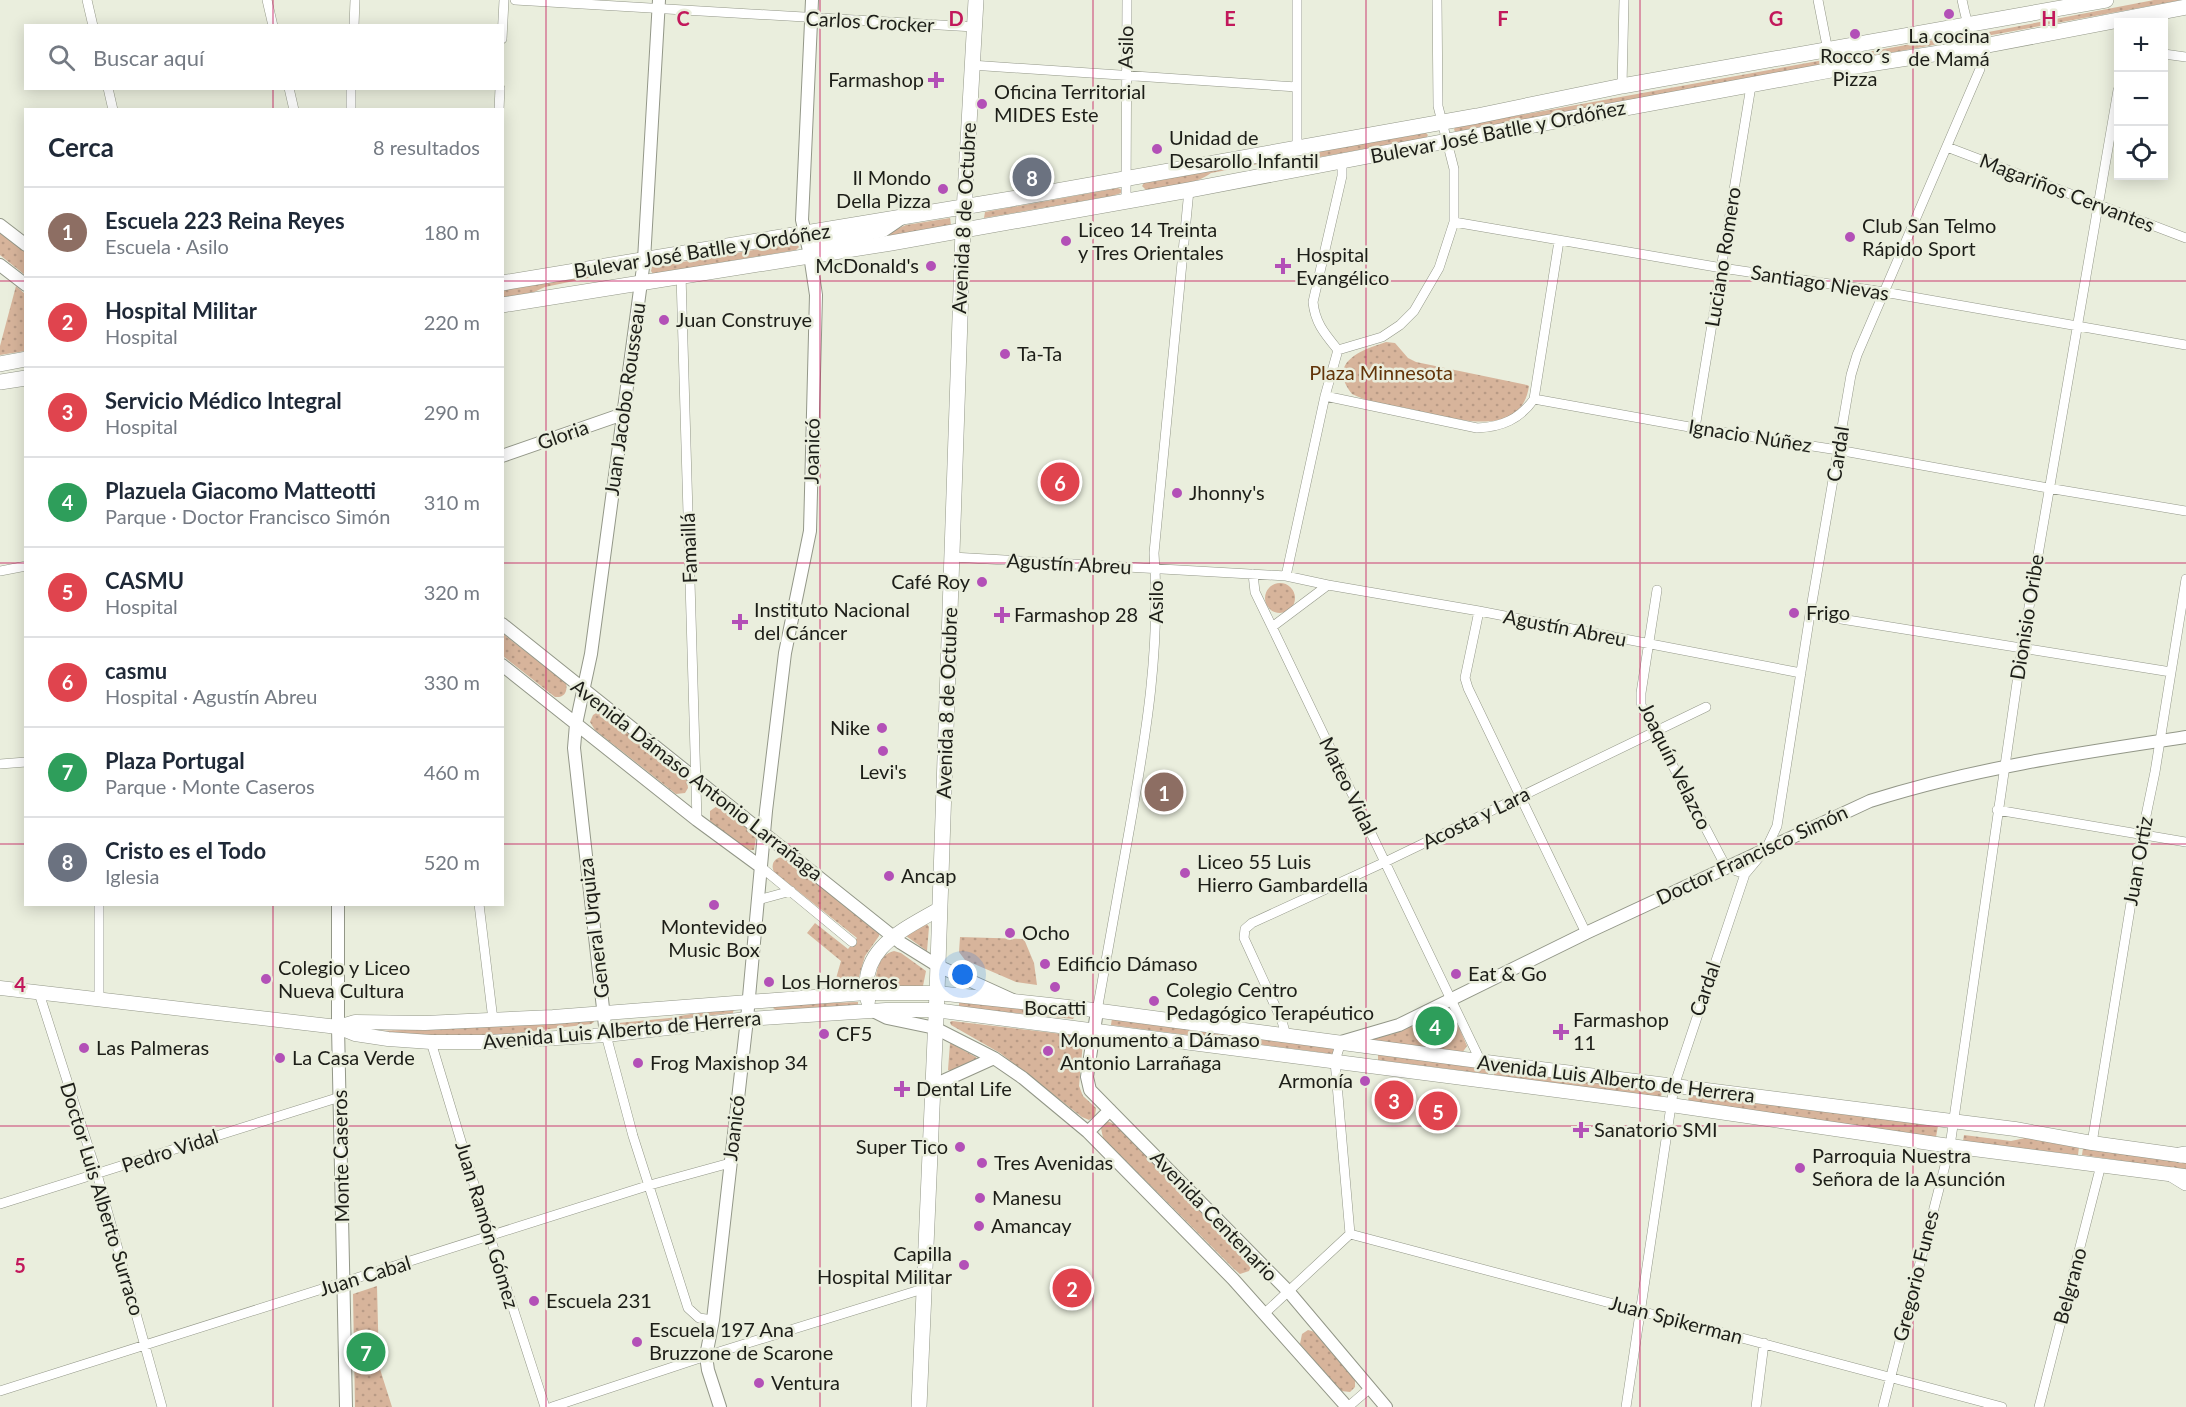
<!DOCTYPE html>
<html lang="es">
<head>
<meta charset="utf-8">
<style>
	:root { --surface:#fff; --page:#f6f6f7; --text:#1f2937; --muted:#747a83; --line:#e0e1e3; --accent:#0f766e }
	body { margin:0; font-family:Lato,sans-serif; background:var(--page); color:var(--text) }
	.controls { position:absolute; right:18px; top:18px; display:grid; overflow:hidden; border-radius:0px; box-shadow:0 3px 15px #0003 }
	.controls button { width:54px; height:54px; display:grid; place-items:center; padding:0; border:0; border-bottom:2px solid var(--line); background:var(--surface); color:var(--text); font:30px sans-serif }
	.you { position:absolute; left:963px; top:975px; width:21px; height:21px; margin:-15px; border:4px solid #fff; border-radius:50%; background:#1a73e8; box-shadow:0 0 0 9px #1a73e833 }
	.badge { display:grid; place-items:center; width:39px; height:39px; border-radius:50%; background:var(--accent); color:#fff; font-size:20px; font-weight:700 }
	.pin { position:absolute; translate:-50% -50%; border:3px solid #fff; box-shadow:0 2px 6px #0006 }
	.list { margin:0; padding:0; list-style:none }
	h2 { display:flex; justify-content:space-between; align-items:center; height:78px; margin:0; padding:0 24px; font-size:26px }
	h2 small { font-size:20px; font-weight:400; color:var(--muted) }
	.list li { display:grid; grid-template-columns:39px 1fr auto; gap:18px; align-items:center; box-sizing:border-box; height:90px; padding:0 24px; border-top:2px solid var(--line) }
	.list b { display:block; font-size:22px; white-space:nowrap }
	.list p { margin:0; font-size:20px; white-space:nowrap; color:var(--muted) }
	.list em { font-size:20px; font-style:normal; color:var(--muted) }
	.icon { flex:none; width:33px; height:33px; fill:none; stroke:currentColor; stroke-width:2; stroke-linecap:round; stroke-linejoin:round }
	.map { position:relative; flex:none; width:2186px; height:1407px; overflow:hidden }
	.search { position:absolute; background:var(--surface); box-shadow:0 3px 15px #0003; left:24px; top:24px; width:480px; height:66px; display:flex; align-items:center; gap:15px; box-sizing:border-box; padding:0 21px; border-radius:0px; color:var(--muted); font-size:22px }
	.panel { position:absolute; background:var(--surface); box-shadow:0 3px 15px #0003; left:24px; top:108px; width:480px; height:798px; border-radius:0px }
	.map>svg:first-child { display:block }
</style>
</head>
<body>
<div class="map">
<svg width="2186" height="1407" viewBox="0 0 2186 1407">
	<defs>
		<pattern id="green-dots" width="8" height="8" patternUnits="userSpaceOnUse" patternTransform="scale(1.5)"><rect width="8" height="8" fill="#d7b49b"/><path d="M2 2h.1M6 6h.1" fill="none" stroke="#b89a85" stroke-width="1.8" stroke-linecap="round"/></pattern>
	</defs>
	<rect width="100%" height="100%" fill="#eaeedd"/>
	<path fill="url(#green-dots)" d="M2154,0H2182L1981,37L1978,34Z
		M1961,35L1964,36L1961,40L1456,132L1454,130L1455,127Z
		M1426,133L1428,135L1426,138L1314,158V152Z
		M1285,157L1286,159L1211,173C1194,186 1167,186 1146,190L1142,186L1144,183Z
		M1118,188L1122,190L1121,193L1112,196L984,218L985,212Z
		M950,218L951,225L876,238L906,225Z
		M0,232L25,252V275L0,255Z
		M796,243L799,247L796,250L653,274L651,271L652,267Z
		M622,271L545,287L534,292L503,298V290Z
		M16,286L25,294V351L0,355V346Z
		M1386,342L1395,343L1408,358L1416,362L1527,385L1529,386C1521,443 1445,416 1410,409C1391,405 1369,403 1352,394C1326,362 1362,350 1386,342Z
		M1265 598a15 15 0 1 1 30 0a15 15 0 1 1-30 0Z
		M502,633L566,683C568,692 564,698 555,697L503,656Z
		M598,712L606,715L687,780L688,788L685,793L676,794L595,730L590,722L593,715Z
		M717,806L722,808L754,834L756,838L754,850C744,852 719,829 710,821V811Z
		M785,857L879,932V936L865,956L858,980L835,982L841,961L807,933L815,923L848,949L857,938L774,872C770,864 775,856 785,857Z
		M927,924L929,927L927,951L906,936Z
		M960,937L1024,939L1034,963L1037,985L1016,982L965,960L959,952Z
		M894,951L901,953L926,971L923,986L875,987C876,972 878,955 894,951Z
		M959,1001L1076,1014L1073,1019L959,1007Z
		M858,1002V1005L776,1010L773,1008L775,1005Z
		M734,1008L733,1013C693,1016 654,1024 614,1028L618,1023L670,1018L706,1011Z
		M1436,1012C1456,1012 1460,1030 1467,1046L1462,1053L1364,1040L1383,1034L1390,1035L1432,1018Z
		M1112,1018L1333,1047V1054L1111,1025Z
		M593,1019L594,1022L591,1024L483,1037H441L374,1031L486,1027Z
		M952,1021L1079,1036L1083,1042L1079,1086L1083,1096L1096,1108L1095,1116L1089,1120L1082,1117L1000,1053L951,1025L950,1022Z
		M950,1043L976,1057L977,1059L950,1071L948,1070Z
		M1378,1053L1489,1067L1488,1074L1378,1060Z
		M1495,1069L1662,1091L1661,1098L1494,1075Z
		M1689,1094L1938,1126L1936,1137L1688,1102Z
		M1107,1121L1119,1126L1250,1261L1252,1264L1249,1271L1240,1274L1234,1269L1103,1138L1101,1128Z
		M1964,1135L2011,1141L2025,1138L2079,1147L2078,1155L1963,1141Z
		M2083,1148L2186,1163V1170L2082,1155Z
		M377,1286L379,1366L392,1407H355L353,1294Z
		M1308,1330L1315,1332L1355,1379V1387L1350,1392L1341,1391L1300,1344L1302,1334Z"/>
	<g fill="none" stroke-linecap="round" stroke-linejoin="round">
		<g stroke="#939788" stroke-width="10">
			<path id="minor" d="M87,0L93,26
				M267,0L273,26
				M515,0L974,27
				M1297,0V147
				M1818,0L1828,51
				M354,26L355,0
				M502,39L504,0
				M2164,54L2186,57
				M971,65L1297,87
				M1622,86L1624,0
				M108,88L113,110
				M289,88L294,110
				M351,110V88
				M499,110L500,88
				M1947,147L2186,238
				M1126,202L1127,0
				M1454,222L1722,268L1884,292L2186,345
				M681,275L697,820
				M1338,350L1382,337L1400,325L1414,311L1439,268L1454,222V169L1438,106L1437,0
				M1338,350C1325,334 1315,323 1313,302L1342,176V162
				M1325,396L1477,428C1502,427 1520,419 1534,399L1559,241
				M1534,399L1695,428L1838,450L2048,488L2186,511
				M1695,428L1751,86
				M952,557L1286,576L1328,585
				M0,571L26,566
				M1253,574L1255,592L1272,627L1481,1062
				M1286,576L1325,396L1338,350
				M1657,590L1641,693V705L1726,867L1745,874
				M1479,611L1465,678L1468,688L1586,933
				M1810,614L2171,672
				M1272,627L1328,585L1479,611L1801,673
				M0,764L26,762
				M1997,810L2186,842
				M761,867L852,942
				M758,900L791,891
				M479,904L493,1020
				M39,993L97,1174L162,1407
				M99,1000V904
				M1097,1011C1108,950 1119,888 1130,826C1146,735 1161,646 1154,553L1189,190
				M606,1035L633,1136L688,1308L699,1318L713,1320
				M1286,1036L1282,1021L1244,938L1245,929L1252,923L1385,862L1706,707
				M431,1042L490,1237L545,1407
				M1341,1042L1335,1061L1350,1234
				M2092,1143L2142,835L2155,772L2186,579
				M0,1204L340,1097
				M1350,1234L2002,1407
				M1265,1313L1350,1234
				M0,1391L650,1185L730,1163
				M552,1407L706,1356L926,1288
				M1348,1407L1370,1388
				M1626,1407L1674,1086L1745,874L1766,849L1777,826L1810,614L1851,375L1857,355L1980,69C1981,51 1972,40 1968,23C1965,16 1964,8 1962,0
				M1756,1407L1764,1343
				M1883,1407L1950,1146L2022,648L2118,90
				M2039,1407L2101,1165"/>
		</g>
		<g stroke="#939788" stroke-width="14">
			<path id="tertiary" d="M0,225L26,245
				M810,255L813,247L820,242L883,231L902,218
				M0,265L26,285
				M502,456L623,414
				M502,624L901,943L938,966L1015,1001
				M502,665L697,820L761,867
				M338,904V1027L346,1407
				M873,1011L887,1018L935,1028L994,1058L1023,1078L1088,1132L1233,1279L1347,1407
				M1097,1011L1087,1077L1090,1090L1289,1292L1386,1407
				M606,1035L574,748L576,724L591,654L644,260L659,0
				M1341,1042L1399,1025L1586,933L1870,801C1974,768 2078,753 2186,737
				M932,1086L994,1058
				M1088,1132L1110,1110
				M720,1407L708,1370L706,1356L713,1320L747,1019L766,811L785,653L810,531L816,295L810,255L802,220L812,0"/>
		</g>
		<g stroke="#939788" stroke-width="15">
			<path id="secondary" d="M0,988L338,1027L355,1034L388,1039L431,1042H490L606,1035L747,1019L886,1010H935L1671,1105L1950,1146L2184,1176
				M868,1001C857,949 903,930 939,909
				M338,1027L355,1022L425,1023L553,1017L866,993H937L1078,1008L1494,1063L2015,1129L2092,1143L2186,1156"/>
		</g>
		<g stroke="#939788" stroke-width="16">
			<path id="primary" d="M502,283L1011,199L1477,116L1622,86L2106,0
				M502,305L891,243L1189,190L1447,141L1831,70L1978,47L2186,7
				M0,364L26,359
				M0,382L26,378
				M2180,1155L2186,1154
				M2173,1175L2186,1183
				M919,1407L937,993L963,230L976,0"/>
		</g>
		<use href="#minor" stroke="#fff" stroke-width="9"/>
		<use href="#tertiary" stroke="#fff" stroke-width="12"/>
		<use href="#secondary" stroke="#fff" stroke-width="14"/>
		<use href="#primary" stroke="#fff" stroke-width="15"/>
	</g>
	<path fill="none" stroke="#c2185b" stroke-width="1.5" stroke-opacity="0.55" d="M273,0V26M546,0V1407M820,0V1407M1093,0V1407M1366,0V1407M1640,0V1407M1913,0V1407M273,88V110M0,281H26M502,281H2186M0,563H26M502,563H2186M0,844H26M502,844H2186M273,904V1407M0,1126H2186"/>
	<g fill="#b350b7" stroke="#eaeedd" stroke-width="2">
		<circle cx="1949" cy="14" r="6"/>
		<circle cx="1855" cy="34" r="6"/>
		<path d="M933 71h6v6h6v6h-6v6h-6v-6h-6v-6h6z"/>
		<circle cx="982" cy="104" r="6"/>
		<circle cx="1157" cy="149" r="6"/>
		<circle cx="943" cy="189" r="6"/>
		<circle cx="1850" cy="237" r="6"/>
		<circle cx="1066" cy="241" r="6"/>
		<circle cx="931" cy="266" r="6"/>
		<path d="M1280 257h6v6h6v6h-6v6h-6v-6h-6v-6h6z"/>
		<circle cx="664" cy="320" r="6"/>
		<circle cx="1005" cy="354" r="6"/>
		<circle cx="1177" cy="493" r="6"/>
		<circle cx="982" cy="582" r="6"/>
		<circle cx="1794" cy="613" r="6"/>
		<path d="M999 606h6v6h6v6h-6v6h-6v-6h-6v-6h6z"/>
		<path d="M737 613h6v6h6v6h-6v6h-6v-6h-6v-6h6z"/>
		<circle cx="882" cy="728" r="6"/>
		<circle cx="883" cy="751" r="6"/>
		<circle cx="1185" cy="873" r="6"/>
		<circle cx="889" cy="876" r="6"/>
		<circle cx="714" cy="905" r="6"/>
		<circle cx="1010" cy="933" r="6"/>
		<circle cx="1045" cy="964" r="6"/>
		<circle cx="1456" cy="974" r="6"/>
		<circle cx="266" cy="979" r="6"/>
		<circle cx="769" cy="982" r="6"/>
		<circle cx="1055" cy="987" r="6"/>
		<circle cx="1154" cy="1001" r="6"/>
		<path d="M1558 1023h6v6h6v6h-6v6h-6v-6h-6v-6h6z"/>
		<circle cx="824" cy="1034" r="6"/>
		<circle cx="84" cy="1048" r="6"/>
		<circle cx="1048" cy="1051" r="6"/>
		<circle cx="280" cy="1058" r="6"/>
		<circle cx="638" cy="1063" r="6"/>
		<circle cx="1365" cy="1081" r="6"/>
		<path d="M899 1080h6v6h6v6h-6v6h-6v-6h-6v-6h6z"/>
		<path d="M1578 1121h6v6h6v6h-6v6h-6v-6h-6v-6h6z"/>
		<circle cx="960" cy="1147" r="6"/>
		<circle cx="982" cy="1163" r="6"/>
		<circle cx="1800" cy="1168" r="6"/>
		<circle cx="980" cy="1198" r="6"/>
		<circle cx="979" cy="1226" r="6"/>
		<circle cx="964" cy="1265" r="6"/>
		<circle cx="534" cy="1301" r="6"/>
		<circle cx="637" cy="1342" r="6"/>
		<circle cx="759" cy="1383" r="6"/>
	</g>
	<g text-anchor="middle" stroke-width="5" stroke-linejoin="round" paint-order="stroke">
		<g font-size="20" fill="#1d1e18" stroke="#eaeedd">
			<text transform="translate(870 22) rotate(3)" y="7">Carlos Crocker</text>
			<text transform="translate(1126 47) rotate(-89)" y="7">Asilo</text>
			<text transform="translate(1498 132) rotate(-11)" y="7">Bulevar José Batlle y Ordóñez</text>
			<text transform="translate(2067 193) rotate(21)" y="7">Magariños Cervantes</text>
			<text transform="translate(964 218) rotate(-87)" y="7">Avenida 8 de Octubre</text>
			<text transform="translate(702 251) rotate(-9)" y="7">Bulevar José Batlle y Ordóñez</text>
			<text transform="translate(1723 257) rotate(-81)" y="7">Luciano Romero</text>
			<text transform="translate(1820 283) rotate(9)" y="7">Santiago Nievas</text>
			<text transform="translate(625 399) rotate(-82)" y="7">Juan Jacobo Rousseau</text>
			<text transform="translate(563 435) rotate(-19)" y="7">Gloria</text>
			<text transform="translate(1750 436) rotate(9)" y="7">Ignacio Núñez</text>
			<text transform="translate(812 451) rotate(-89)" y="7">Joanicó</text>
			<text transform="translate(1838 454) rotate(-81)" y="7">Cardal</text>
			<text transform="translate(689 548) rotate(-92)" y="7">Famaillá</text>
			<text transform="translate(1069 564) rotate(3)" y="7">Agustín Abreu</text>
			<text transform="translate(1156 602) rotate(-90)" y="7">Asilo</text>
			<text transform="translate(2027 617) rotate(-81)" y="7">Dionisio Oribe</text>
			<text transform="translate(1565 628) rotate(11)" y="7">Agustín Abreu</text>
			<text transform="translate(947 703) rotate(-88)" y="7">Avenida 8 de Octubre</text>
			<text transform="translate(1675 766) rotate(64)" y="7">Joaquín Velazco</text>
			<text transform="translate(697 780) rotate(38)" y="7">Avenida Dámaso Antonio Larrañaga</text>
			<text transform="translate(1348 786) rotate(64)" y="7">Mateo Vidal</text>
			<text transform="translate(1476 818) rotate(-26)" y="7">Acosta y Lara</text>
			<text transform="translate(1752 855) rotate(-25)" y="7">Doctor Francisco Simón</text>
			<text transform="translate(2138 861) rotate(-80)" y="7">Juan Ortiz</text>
			<text transform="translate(594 928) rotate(-97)" y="7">General Urquiza</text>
			<text transform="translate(1705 989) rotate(-71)" y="7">Cardal</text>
			<text transform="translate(622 1030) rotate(-5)" y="7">Avenida Luis Alberto de Herrera</text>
			<text transform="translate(1616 1079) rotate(7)" y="7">Avenida Luis Alberto de Herrera</text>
			<text transform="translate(734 1128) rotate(-83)" y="7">Joanicó</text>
			<text transform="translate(170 1151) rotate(-18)" y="7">Pedro Vidal</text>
			<text transform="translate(341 1156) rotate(-91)" y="7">Monte Caseros</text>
			<text transform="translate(102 1199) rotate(73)" y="7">Doctor Luis Alberto Surraco</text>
			<text transform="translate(1214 1216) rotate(46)" y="7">Avenida Centenario</text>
			<text transform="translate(487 1225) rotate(73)" y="7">Juan Ramón Gómez</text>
			<text transform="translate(365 1276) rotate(-17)" y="7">Juan Cabal</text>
			<text transform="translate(1916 1276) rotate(-76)" y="7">Gregorio Funes</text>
			<text transform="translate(2070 1286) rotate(-75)" y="7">Belgrano</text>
			<text transform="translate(1676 1320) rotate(15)" y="7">Juan Spikerman</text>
		</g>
		<g font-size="20" fill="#1d1e18" stroke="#eaeedd" text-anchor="start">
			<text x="1949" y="43" text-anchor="middle">La cocina<tspan x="1949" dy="23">de Mamá</tspan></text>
			<text x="1855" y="63" text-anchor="middle">Rocco´s<tspan x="1855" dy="23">Pizza</tspan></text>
			<text x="924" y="87" text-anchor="end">Farmashop</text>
			<text x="994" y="99">Oficina Territorial<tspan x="994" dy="23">MIDES Este</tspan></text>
			<text x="1169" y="145">Unidad de<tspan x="1169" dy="23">Desarollo Infantil</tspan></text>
			<text x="931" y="185" text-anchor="end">Il Mondo<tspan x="931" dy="23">Della Pizza</tspan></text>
			<text x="1862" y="233">Club San Telmo<tspan x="1862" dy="23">Rápido Sport</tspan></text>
			<text x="1078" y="237">Liceo 14 Treinta<tspan x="1078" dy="23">y Tres Orientales</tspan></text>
			<text x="1296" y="262">Hospital<tspan x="1296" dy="23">Evangélico</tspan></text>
			<text x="919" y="273" text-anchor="end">McDonald's</text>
			<text x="676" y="327">Juan Construye</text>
			<text x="1017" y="361">Ta-Ta</text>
			<text x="1189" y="500">Jhonny's</text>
			<text x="970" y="589" text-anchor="end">Café Roy</text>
			<text x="754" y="617">Instituto Nacional<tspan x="754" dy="23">del Cáncer</tspan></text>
			<text x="1806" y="620">Frigo</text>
			<text x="1014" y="622">Farmashop 28</text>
			<text x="870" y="735" text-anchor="end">Nike</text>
			<text x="883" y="779" text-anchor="middle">Levi's</text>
			<text x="1197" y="869">Liceo 55 Luis<tspan x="1197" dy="23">Hierro Gambardella</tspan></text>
			<text x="901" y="883">Ancap</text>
			<text x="714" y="934" text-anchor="middle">Montevideo<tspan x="714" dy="23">Music Box</tspan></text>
			<text x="1022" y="940">Ocho</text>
			<text x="1057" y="971">Edificio Dámaso</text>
			<text x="278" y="975">Colegio y Liceo<tspan x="278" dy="23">Nueva Cultura</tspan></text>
			<text x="1468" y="981">Eat &amp; Go</text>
			<text x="781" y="989">Los Horneros</text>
			<text x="1166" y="997">Colegio Centro<tspan x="1166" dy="23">Pedagógico Terapéutico</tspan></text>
			<text x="1055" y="1015" text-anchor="middle">Bocatti</text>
			<text x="1573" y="1027">Farmashop<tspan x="1573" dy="23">11</tspan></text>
			<text x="836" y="1041">CF5</text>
			<text x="1060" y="1047">Monumento a Dámaso<tspan x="1060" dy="23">Antonio Larrañaga</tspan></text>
			<text x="96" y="1055">Las Palmeras</text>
			<text x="292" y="1065">La Casa Verde</text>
			<text x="650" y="1070">Frog Maxishop 34</text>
			<text x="1353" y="1088" text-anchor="end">Armonía</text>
			<text x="916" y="1096">Dental Life</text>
			<text x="1594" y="1137">Sanatorio SMI</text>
			<text x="948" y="1154" text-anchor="end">Super Tico</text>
			<text x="1812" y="1163">Parroquia Nuestra<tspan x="1812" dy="23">Señora de la Asunción</tspan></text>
			<text x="994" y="1170">Tres Avenidas</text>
			<text x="992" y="1205">Manesu</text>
			<text x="991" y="1233">Amancay</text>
			<text x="952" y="1261" text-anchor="end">Capilla<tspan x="952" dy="23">Hospital Militar</tspan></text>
			<text x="546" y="1308">Escuela 231</text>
			<text x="649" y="1337">Escuela 197 Ana<tspan x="649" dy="23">Bruzzone de Scarone</tspan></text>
			<text x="771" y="1390">Ventura</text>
		</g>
		<g font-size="20" fill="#623409" stroke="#eaeedd">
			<text x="1381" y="380">Plaza Minnesota</text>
		</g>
	</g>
	<g font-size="20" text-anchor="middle" font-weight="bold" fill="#c2185b" stroke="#eaeedd" stroke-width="5" stroke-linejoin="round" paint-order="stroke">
		<text x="683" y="26">C</text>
		<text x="956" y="26">D</text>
		<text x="1230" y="26">E</text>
		<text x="1503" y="26">F</text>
		<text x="1776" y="26">G</text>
		<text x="2049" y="26">H</text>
		<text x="20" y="992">4</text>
		<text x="20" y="1273">5</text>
	</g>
</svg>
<div class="controls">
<button>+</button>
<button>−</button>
<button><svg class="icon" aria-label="locate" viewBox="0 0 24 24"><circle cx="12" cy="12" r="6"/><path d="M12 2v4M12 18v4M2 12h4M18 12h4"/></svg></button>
</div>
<div class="you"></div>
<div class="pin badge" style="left:1164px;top:792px;background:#8d6e63">1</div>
<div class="pin badge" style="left:1072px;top:1288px;background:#e0444e">2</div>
<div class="pin badge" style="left:1394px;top:1100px;background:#e0444e">3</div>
<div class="pin badge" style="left:1435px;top:1026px;background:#2e9e5b">4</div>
<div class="pin badge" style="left:1438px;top:1111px;background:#e0444e">5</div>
<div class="pin badge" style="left:1060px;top:482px;background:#e0444e">6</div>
<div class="pin badge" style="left:366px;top:1352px;background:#2e9e5b">7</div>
<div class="pin badge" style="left:1032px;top:177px;background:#6b7280">8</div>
<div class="search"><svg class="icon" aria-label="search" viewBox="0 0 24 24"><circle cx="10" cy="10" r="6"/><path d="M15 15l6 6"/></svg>Buscar aquí</div>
<section class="panel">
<h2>Cerca<small>8 resultados</small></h2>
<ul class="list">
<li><span class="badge" style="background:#8d6e63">1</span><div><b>Escuela 223 Reina Reyes</b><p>Escuela · Asilo</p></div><em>180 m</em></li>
<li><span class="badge" style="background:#e0444e">2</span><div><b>Hospital Militar</b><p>Hospital</p></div><em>220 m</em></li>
<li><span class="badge" style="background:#e0444e">3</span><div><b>Servicio Médico Integral</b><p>Hospital</p></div><em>290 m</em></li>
<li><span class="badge" style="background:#2e9e5b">4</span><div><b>Plazuela Giacomo Matteotti</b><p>Parque · Doctor Francisco Simón</p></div><em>310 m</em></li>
<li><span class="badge" style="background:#e0444e">5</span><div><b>CASMU</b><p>Hospital</p></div><em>320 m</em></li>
<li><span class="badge" style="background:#e0444e">6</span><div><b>casmu</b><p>Hospital · Agustín Abreu</p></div><em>330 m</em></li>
<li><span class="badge" style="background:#2e9e5b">7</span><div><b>Plaza Portugal</b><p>Parque · Monte Caseros</p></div><em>460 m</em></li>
<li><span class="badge" style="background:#6b7280">8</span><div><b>Cristo es el Todo</b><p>Iglesia</p></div><em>520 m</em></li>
</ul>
</section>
</div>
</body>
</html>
